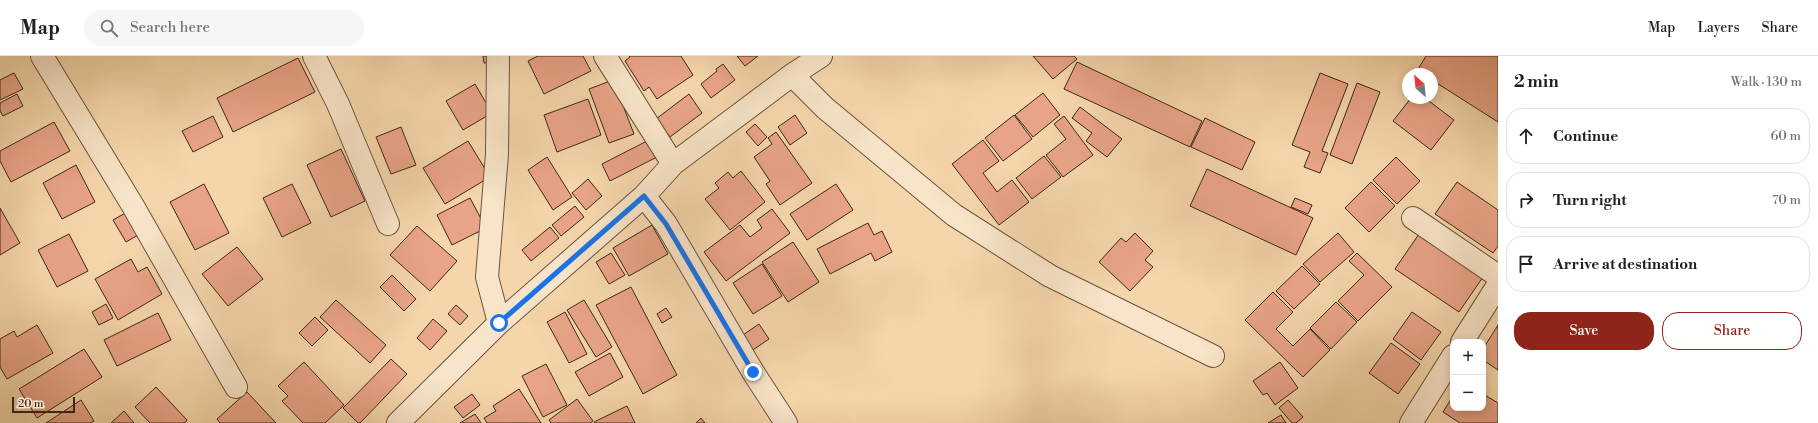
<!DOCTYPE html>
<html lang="en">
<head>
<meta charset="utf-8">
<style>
	:root { --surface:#fff; --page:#f6f6f6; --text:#202124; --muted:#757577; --line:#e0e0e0; --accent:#8f2418 }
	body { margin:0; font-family:"Libre Bodoni",serif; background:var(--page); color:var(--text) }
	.controls { position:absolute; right:12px; bottom:12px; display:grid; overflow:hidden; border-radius:8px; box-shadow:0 2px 10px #0003 }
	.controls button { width:36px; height:36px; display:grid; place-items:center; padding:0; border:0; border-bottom:1px solid var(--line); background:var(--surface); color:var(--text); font:20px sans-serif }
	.compass { position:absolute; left:1402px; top:12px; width:36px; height:36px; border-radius:50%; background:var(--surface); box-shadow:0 2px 10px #0003; rotate:333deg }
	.scale { position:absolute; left:12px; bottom:10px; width:63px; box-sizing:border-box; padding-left:4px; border:2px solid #3e271b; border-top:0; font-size:11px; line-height:14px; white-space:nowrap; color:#3e271b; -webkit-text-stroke:3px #f8e4c8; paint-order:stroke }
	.stop { position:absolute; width:12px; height:12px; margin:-9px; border:3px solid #1a73e8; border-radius:50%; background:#fff }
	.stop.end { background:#1a73e8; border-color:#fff; box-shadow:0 1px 4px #0008 }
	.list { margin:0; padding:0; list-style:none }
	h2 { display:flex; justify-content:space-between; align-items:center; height:52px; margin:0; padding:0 16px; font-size:17px }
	h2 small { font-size:13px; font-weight:400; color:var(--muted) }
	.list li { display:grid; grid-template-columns:26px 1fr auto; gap:12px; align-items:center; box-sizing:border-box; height:56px; margin:0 8px 8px; padding:0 8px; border:1px solid var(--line); border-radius:16px }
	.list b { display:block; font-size:15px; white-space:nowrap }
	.list em { font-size:13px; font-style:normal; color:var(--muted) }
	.actions { display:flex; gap:8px; padding:12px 16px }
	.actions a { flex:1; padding:9px 0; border:1px solid var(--accent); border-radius:16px; text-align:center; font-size:14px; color:var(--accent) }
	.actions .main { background:var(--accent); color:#fff }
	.icon { flex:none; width:22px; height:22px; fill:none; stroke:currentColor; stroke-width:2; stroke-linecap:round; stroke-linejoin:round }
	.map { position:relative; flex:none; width:1498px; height:367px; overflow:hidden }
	header { display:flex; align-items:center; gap:24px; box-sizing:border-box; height:56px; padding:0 20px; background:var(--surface); border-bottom:1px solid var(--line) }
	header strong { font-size:19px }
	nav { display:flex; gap:22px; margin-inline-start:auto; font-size:14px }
	.search { width:280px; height:36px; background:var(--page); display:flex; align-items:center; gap:10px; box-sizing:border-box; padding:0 14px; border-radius:16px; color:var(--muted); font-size:15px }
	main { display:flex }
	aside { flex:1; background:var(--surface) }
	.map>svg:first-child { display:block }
</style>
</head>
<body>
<header>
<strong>Map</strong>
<div class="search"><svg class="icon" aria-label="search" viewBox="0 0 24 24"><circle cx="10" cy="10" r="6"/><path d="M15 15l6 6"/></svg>Search here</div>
<nav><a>Map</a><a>Layers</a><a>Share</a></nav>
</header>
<main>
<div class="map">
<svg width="1498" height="367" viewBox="0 0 1498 367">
	<rect width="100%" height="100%" fill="#f5d6aa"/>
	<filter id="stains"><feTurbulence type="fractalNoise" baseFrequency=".005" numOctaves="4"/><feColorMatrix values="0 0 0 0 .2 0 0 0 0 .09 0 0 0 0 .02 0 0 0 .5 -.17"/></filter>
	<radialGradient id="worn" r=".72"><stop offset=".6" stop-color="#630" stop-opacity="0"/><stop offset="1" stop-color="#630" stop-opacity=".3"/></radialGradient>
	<path fill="#e9a487" stroke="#3e271b" d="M483,0H496V6L484,7Z
		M538,0H583L591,15L544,38L528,5Z
		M629,0H681L693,19L657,43L649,31L644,35L625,5L630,1Z
		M737,0H758L745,10Z
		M1033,0H1074L1077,3L1053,23Z
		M1426,0H1498V66L1432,24V18H1422L1417,15Z
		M298,2L315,36L233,76L217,42Z
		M1077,6L1202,65L1190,91L1064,33Z
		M723,8L735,24L711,42L701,28L717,15L716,13Z
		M14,17L23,33L0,44V24Z
		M1320,17L1348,28L1322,95L1328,97L1320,117L1304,111L1310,96L1292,89Z
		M613,24L634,78L609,87L589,33Z
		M1357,27L1380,36L1352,108L1330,99Z
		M475,28L492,57L463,74L446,45Z
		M1043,37L1060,59L1033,81L1015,59Z
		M17,38L23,50L3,60L0,55V47Z
		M689,38L702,57L670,81L656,63Z
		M1411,42H1425L1454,64L1431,94L1393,65Z
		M588,43L601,79L557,96L544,59Z
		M1080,51L1122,83L1107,101L1086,85L1092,77L1072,62Z
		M795,59L807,77L790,89L778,71Z
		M1014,59L1032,83L1003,105L985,82Z
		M213,60L223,81L193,96L182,75Z
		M1064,60L1093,99L1063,121L1046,99L1066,83L1054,68Z
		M1205,62L1255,86L1242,114L1191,91Z
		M54,66L70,95L11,126L0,105V95Z
		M755,68L767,81L758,90L746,76Z
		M401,71L416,109L391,118L376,81Z
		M776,76L812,127L780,149L766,128L770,125L754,101L772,88L768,82Z
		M649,84L657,101L610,125L602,108Z
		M983,84L999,105L983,117L997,136L1012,124L1029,146L999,169L952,108Z
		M468,85L490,121L445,148L423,112Z
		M341,93L365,145L331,161L307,109Z
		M1044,100L1061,121L1032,143L1016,122Z
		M547,101L572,141L553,154L528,114Z
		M1396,101L1420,125L1397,148L1373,124Z
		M76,109L95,146L62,163L43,127Z
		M1207,113L1313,162L1296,199L1190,150Z
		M741,115L765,146L730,174L705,143L719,132L715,127L728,116L733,122Z
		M588,123L602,140L586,154L572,137Z
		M1371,126L1395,150L1369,176L1345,152Z
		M1457,126L1498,154V190L1493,197L1435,158Z
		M204,128L229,177L195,194L170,146Z
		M292,128L311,167L282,181L263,142Z
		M836,128L853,154L807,184L790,158Z
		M470,142L486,172L452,189L437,159Z
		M1295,142L1312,149L1308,158L1291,151Z
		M575,150L584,161L561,180L552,169Z
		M0,152L20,187L0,199Z
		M772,153L790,177L726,225L704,196L740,169L750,181L762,172L757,164Z
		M127,156L140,178L126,186L113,164Z
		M868,167L874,179L882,175L892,196L875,205L871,197L830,218L817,193Z
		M652,169L668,198L629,220L613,192Z
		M417,170L457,205L430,235L390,199Z
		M550,171L559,182L531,205L522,194Z
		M1135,177L1153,195L1145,204L1153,211L1130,235L1099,206L1121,182L1126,186Z
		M1338,177L1354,196L1320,226L1303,208Z
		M69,178L88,215L57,231L38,194Z
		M1419,178L1483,221L1459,256L1395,213Z
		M793,186L819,226L788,246L762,206Z
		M237,191L263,223L228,250L202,218Z
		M611,197L625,219L609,228L596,206Z
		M1357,197L1392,231L1358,265L1338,245L1364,219L1349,205Z
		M131,203L138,216L147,211L162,238L118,264L95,223Z
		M762,208L782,240L753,258L733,227Z
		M1302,210L1320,228L1294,253L1276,235Z
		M392,219L416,243L404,255L380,231Z
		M631,231L677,319L643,338L596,249Z
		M1273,236L1293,256L1276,273L1293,290L1310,273L1330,294L1303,321L1245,264Z
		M336,244L386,289L370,307L320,261Z
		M584,244L612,291L596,301L567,254Z
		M1336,246L1357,266L1331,293L1310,272Z
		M106,248L113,262L99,269L92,256Z
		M456,249L468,260L460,269L448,258Z
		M666,252L672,261L662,267L657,258Z
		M565,256L587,298L569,307L547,266Z
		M1412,256L1441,276L1421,304L1393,283Z
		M158,257L171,284L117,310L104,284Z
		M315,261L328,274L312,290L299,277Z
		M433,263L447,275L430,294L417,282Z
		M759,268L769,283L750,296L740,281Z
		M37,269L53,297L7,323L0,311V283L14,275L17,281Z
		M1498,269V314L1483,304V293Z
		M1391,287L1420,308L1398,338L1369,317Z
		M84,293L102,321L37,362L19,333Z
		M610,297L623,321L589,340L575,316Z
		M391,303L407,318L360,367H358L343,352Z
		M304,306L344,349L325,367H303L282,345L288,340L278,330Z
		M1280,306L1298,332L1275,349L1267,337L1263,339L1253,325Z
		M546,308L567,349L543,361L522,320Z
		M156,331L187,364L185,367H150L135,351Z
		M519,333L541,367H487L484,362L496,355L493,350Z
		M247,336L276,367H220L217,363Z
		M472,338L480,349L463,362L454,351Z
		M1483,338L1498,347V367H1460L1443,356L1453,340V352H1483Z
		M577,343L593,365L590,367H551L549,364Z
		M81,344L94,365L90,367H46Z
		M1288,344L1303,361L1296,367H1292L1279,352Z
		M627,350L635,367H595L594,366Z
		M124,355L134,367H111Z
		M475,358L481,367H460Z
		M1281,359L1286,367H1268Z
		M701,362L705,367H696Z"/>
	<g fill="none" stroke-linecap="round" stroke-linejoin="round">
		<g stroke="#6c533f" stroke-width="24">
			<path id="street" d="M42,0L133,150L236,331
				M314,0L338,48L388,168
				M498,0L497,98L487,221L499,267
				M605,0L673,108
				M792,19L825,52L954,159L1050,220L1213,300
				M644,140L666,168L753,316L786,367
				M1413,162L1498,220
				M1462,286L1498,229
				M398,367L499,267L644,140L673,108L792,19L821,0
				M1411,367L1453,300"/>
		</g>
		<use href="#street" stroke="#f8e4c8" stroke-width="22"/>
	</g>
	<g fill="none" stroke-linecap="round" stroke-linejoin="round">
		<path stroke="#1a73e8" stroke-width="5" d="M499,267L644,140L666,168L753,316"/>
	</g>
	<rect width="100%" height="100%" filter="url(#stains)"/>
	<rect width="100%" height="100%" fill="url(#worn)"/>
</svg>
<div class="controls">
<button>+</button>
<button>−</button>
</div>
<svg class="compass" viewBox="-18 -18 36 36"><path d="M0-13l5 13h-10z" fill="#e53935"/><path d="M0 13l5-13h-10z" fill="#757577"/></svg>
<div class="scale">20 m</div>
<div class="stop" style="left:499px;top:267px"></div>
<div class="stop end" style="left:753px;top:316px"></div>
</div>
<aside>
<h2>2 min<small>Walk · 130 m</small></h2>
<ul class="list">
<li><svg class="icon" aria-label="ahead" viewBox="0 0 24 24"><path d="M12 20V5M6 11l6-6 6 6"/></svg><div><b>Continue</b></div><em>60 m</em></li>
<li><svg class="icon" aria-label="right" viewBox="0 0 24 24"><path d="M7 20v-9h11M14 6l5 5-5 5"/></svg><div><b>Turn right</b></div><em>70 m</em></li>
<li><svg class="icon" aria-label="arrive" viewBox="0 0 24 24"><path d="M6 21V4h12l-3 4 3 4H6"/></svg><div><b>Arrive at destination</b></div></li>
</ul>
<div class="actions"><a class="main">Save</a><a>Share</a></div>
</aside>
</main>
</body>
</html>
